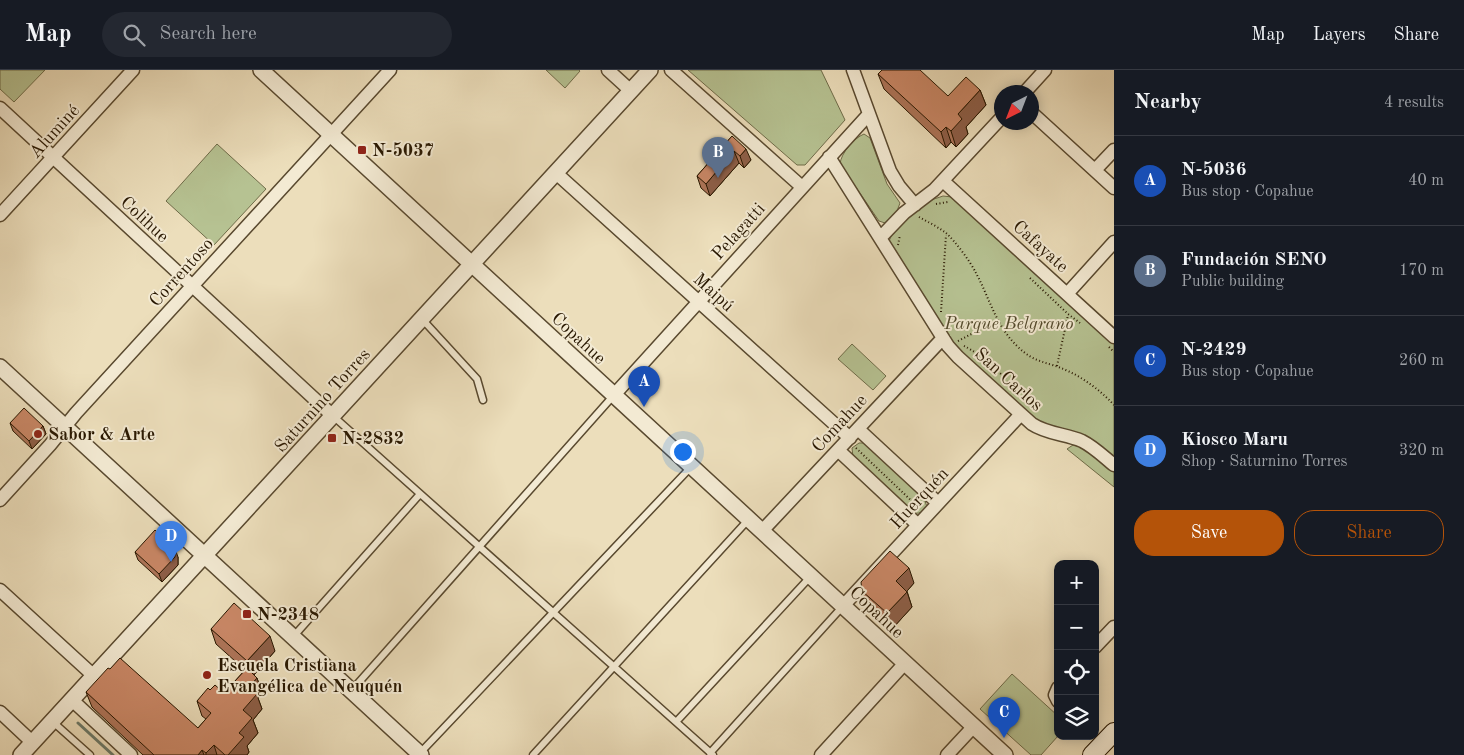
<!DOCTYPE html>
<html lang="en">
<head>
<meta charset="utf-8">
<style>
	:root { --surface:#171b24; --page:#242831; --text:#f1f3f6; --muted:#9ea1a6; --line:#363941; --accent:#b45309 }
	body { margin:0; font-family:"Old Standard TT",serif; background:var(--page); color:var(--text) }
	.controls { position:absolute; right:15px; bottom:15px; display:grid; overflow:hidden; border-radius:10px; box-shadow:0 2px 12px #0003 }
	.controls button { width:45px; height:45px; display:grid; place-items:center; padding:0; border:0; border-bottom:1px solid var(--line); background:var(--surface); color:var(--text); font:25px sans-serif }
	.compass { position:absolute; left:994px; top:15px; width:45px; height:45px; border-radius:50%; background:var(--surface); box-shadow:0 2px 12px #0003; rotate:222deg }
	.you { position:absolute; left:682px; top:381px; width:18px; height:18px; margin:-12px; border:4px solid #fff; border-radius:50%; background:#1a73e8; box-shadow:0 0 0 8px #1a73e833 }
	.badge { display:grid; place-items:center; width:32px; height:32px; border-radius:50%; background:var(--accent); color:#fff; font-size:16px; font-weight:700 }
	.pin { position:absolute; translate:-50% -41px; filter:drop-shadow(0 1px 2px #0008) }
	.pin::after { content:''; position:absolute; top:26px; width:18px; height:15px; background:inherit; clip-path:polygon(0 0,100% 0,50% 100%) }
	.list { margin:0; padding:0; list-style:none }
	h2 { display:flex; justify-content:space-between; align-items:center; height:65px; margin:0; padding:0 20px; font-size:21px }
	h2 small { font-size:16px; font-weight:400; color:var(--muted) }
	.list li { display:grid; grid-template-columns:32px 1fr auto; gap:15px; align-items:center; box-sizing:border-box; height:90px; padding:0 20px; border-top:1px solid var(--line) }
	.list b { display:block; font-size:19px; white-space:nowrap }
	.list p { margin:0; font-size:16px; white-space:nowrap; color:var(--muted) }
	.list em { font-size:16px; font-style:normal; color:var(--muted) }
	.actions { display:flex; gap:10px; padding:15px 20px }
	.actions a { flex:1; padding:11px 0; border:1px solid var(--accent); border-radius:20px; text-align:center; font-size:18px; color:var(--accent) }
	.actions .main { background:var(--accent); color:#fff }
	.icon { flex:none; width:28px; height:28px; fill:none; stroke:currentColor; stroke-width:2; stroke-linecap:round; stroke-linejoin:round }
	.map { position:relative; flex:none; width:1114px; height:685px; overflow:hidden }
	header { display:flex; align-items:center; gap:30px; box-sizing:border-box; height:70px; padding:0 25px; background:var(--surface); border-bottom:1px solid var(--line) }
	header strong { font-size:24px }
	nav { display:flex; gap:28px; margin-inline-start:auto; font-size:18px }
	.search { width:350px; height:45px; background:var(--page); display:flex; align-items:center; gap:12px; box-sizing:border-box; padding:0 18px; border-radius:28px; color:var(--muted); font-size:19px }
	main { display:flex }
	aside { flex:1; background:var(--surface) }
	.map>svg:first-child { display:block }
</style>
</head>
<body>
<header>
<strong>Map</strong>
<div class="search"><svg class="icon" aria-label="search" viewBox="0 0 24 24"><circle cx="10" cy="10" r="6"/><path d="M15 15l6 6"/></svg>Search here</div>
<nav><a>Map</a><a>Layers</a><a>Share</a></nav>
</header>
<main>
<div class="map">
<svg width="1114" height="685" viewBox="0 0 1114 685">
	<rect width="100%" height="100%" fill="#ecdebb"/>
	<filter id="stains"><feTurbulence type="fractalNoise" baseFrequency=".004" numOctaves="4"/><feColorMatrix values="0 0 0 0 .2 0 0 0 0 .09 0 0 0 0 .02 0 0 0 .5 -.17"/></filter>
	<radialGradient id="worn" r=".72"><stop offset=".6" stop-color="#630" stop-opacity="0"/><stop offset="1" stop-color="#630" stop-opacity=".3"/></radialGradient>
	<path fill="#b6c292" stroke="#6f6c49" d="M0,0H45L14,32L0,19Z
		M546,0H579L580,1L565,18Z
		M688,0H821L845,50L805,95H797Z
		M864,64L870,68L887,114L900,133L897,141L885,153L879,151L840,94C841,83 854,68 864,64Z
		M217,74L266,119L214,175L166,131Z
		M943,126L952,127L958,131L1114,274V390L1042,355L955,277L889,172C891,160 917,138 928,132C932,129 938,128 943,126Z
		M852,274L886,306L873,320L838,289Z
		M859,373H865L924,428L927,437C923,442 919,445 912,442L853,387L852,378Z
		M1073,375C1088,376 1103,393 1114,402V417L1067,379Z
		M1012,604L1058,646V666L1041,685H1031L980,639Z"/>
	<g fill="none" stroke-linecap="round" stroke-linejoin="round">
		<path stroke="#6c7a69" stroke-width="3" d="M78,653L113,685"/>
		<g stroke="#59492f" stroke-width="9">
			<path id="service" d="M422,249L477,309L483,330
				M333,346L713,685
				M293,567L420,424
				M352,620L614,325
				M53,652L90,685
				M676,652L811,506
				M420,683L691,397
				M710,683L843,536
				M533,685L749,449"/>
		</g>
		<g stroke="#59492f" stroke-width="15">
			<path id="minor" d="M608,0L631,21
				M671,0L802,117
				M853,0L890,101L899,116L915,135
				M1025,22L1045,0
				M0,38L333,346
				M1032,43L1114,118
				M829,87L948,276L958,287L1032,354C1047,364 1066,364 1082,371C1094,377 1104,387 1114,395
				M1095,100L1114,80
				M556,103L850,368
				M943,111L1114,267
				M0,145L133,0
				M880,168L904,143L934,120L1002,47
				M1067,224L1114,172
				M614,325L869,44
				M858,359L938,433
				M838,380L918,455
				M0,430L50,375L76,343L390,0
				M762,461L943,268
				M0,520L94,606
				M843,536L1021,344
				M1095,577L1114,557
				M1058,618L1055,625L1058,631
				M72,630L131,685
				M0,642L32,672
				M821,685L905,593
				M947,685L974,656"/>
		</g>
		<g stroke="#59492f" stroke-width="18">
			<path id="tertiary" d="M261,0L1005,685
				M0,297L421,685
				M21,685L650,0"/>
		</g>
		<g stroke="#281700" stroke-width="20">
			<path id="secondary" d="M1092,685L1114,662"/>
		</g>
		<path stroke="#281700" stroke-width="2" stroke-dasharray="1 2.5" stroke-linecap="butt" d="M936,134L948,132
			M919,147C928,152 938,157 946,163C955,171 970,191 976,203C989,227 996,256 1017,276C1035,294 1047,291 1068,301C1085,309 1101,321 1114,335
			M898,175L900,165
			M1030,208L1068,244L1080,253
			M941,242L946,165
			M958,271L998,250
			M964,276C981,284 1007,307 1016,323
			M1109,277L1114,282
			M1057,296L1068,245
			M856,378L918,437"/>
		<use href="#service" stroke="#f3ead3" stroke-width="6"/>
		<use href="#minor" stroke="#f3ead3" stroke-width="12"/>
		<use href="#tertiary" stroke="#f3ead3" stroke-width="15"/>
		<use href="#secondary" stroke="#f3ead3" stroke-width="18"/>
	</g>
	<path fill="#ad7458" stroke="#281700" d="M878,4L948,26L980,20L986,35L966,57L968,64L956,77L951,72L946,78L884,19Z
		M732,66L751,90L744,98L739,93L710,126L701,118L697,106Z
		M10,353L43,356L46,364L32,379L13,361Z
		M135,482L178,487V495L162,512L138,490Z
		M914,513L907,521L912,537L892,559L867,536L862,521Z
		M211,559L275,581L254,605L257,608L262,623L258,628L262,639L253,650L258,663L247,676L249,682L247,685H143L92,637L86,622L198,658L206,649L202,646L197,631L210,620L224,623L245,600L216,574Z"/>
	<path fill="#8d5e47" stroke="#281700" d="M980,20L986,35L966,57L968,64L956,77L951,61L958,44Z
		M946,57L951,72L946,78L941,62Z
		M746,79L751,90L744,98L740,86Z
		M734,81L739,93L710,126L706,114Z
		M43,356L46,364L32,379L29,371Z
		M175,479L178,487V495L162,512L159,504Z
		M909,498L914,513L902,527L896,511Z
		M907,522L912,537L892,559L887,543Z
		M270,566L275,581L253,606L247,591Z
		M257,608L262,623L258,628L262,639L253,650L258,663L247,676L249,682L247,685H228L239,663L243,640L249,617Z
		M214,675L217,685H206V683Z
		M202,680L204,685H198Z"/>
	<path fill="#c98766" stroke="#281700" d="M882,0H920L948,26L966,7L980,20L958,44L962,49L951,61L946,57L941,62L878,4Z
		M732,66L746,79L740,86L734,81L706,114L697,106Z
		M24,338L43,356L29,371L10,353Z
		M155,460L175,479V487L159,504L135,482Z
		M890,481L909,498L896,511L907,522L887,543L862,521L861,512Z
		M234,533L270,566L247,591L211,559Z
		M120,588L198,658L211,643L197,631L208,618L210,620L215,615L224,623L247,598L257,608L249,617L257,624L243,640L252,648L239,663L244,667L228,685H225L214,675L206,683L202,680L198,685H154L86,622L108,598L110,599Z"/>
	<g fill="#8f2418" stroke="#f3ead3" stroke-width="2">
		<rect x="357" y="75" width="10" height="10" rx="2.5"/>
		<circle cx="38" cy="364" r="5"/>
		<rect x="327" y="363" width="10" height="10" rx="2.5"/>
		<rect x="242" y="539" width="10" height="10" rx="2.5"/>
		<circle cx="207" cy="605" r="5"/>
	</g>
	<g text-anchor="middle" stroke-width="4" stroke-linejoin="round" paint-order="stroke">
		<g font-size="18" fill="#281700" stroke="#f3ead3">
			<text transform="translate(54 61) rotate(-48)" y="6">Aluminé</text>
			<text transform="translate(145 149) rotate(43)" y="6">Colihue</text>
			<text transform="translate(738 161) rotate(-48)" y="6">Pelagatti</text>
			<text transform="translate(1041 176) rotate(42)" y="6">Cafayate</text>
			<text transform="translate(181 202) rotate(-48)" y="6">Correntoso</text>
			<text transform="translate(714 222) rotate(42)" y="6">Maipú</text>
			<text transform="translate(579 268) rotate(43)" y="6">Copahue</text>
			<text transform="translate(1009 309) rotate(42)" y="6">San Carlos</text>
			<text transform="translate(322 330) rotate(-48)" y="6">Saturnino Torres</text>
			<text transform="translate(839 353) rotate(-47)" y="6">Comahue</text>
			<text transform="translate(919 428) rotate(-47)" y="6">Huerquén</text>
			<text transform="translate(877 542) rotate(43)" y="6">Copahue</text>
		</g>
		<g font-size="18" font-weight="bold" fill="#281700" stroke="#f3ead3" text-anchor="start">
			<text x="372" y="86">N-5037</text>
			<text x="48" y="370">Sabor &amp; Arte</text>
			<text x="342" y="374">N-2832</text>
			<text x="257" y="550">N-2348</text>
			<text x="217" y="601">Escuela Cristiana<tspan x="217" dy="21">Evangélica de Neuquén</tspan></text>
		</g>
		<g font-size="18" font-style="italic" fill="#534a2c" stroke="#f3ead3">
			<text x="1009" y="259">Parque Belgrano</text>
		</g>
	</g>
	<rect width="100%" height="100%" filter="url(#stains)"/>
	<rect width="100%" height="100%" fill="url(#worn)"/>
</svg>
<div class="controls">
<button>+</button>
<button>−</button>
<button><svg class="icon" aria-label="locate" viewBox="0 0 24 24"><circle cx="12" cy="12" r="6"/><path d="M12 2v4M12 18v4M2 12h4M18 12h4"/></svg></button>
<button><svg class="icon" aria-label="layers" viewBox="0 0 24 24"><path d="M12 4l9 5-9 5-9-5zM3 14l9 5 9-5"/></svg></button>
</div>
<svg class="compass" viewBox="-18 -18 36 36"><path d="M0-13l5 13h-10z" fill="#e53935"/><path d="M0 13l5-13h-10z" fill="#9ea1a6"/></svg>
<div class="you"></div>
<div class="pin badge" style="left:644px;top:337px;background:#1a4fb4">A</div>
<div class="pin badge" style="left:718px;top:108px;background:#5c6f8a">B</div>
<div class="pin badge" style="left:1004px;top:668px;background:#1a4fb4">C</div>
<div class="pin badge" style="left:171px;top:492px;background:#3f7fe0">D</div>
</div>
<aside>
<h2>Nearby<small>4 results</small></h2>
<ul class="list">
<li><span class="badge" style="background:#1a4fb4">A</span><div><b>N-5036</b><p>Bus stop · Copahue</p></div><em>40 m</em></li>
<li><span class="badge" style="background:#5c6f8a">B</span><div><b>Fundación SENO</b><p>Public building</p></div><em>170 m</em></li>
<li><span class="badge" style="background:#1a4fb4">C</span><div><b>N-2429</b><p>Bus stop · Copahue</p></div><em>260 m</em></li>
<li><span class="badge" style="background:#3f7fe0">D</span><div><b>Kiosco Maru</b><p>Shop · Saturnino Torres</p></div><em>320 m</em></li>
</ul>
<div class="actions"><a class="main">Save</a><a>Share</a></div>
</aside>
</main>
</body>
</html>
